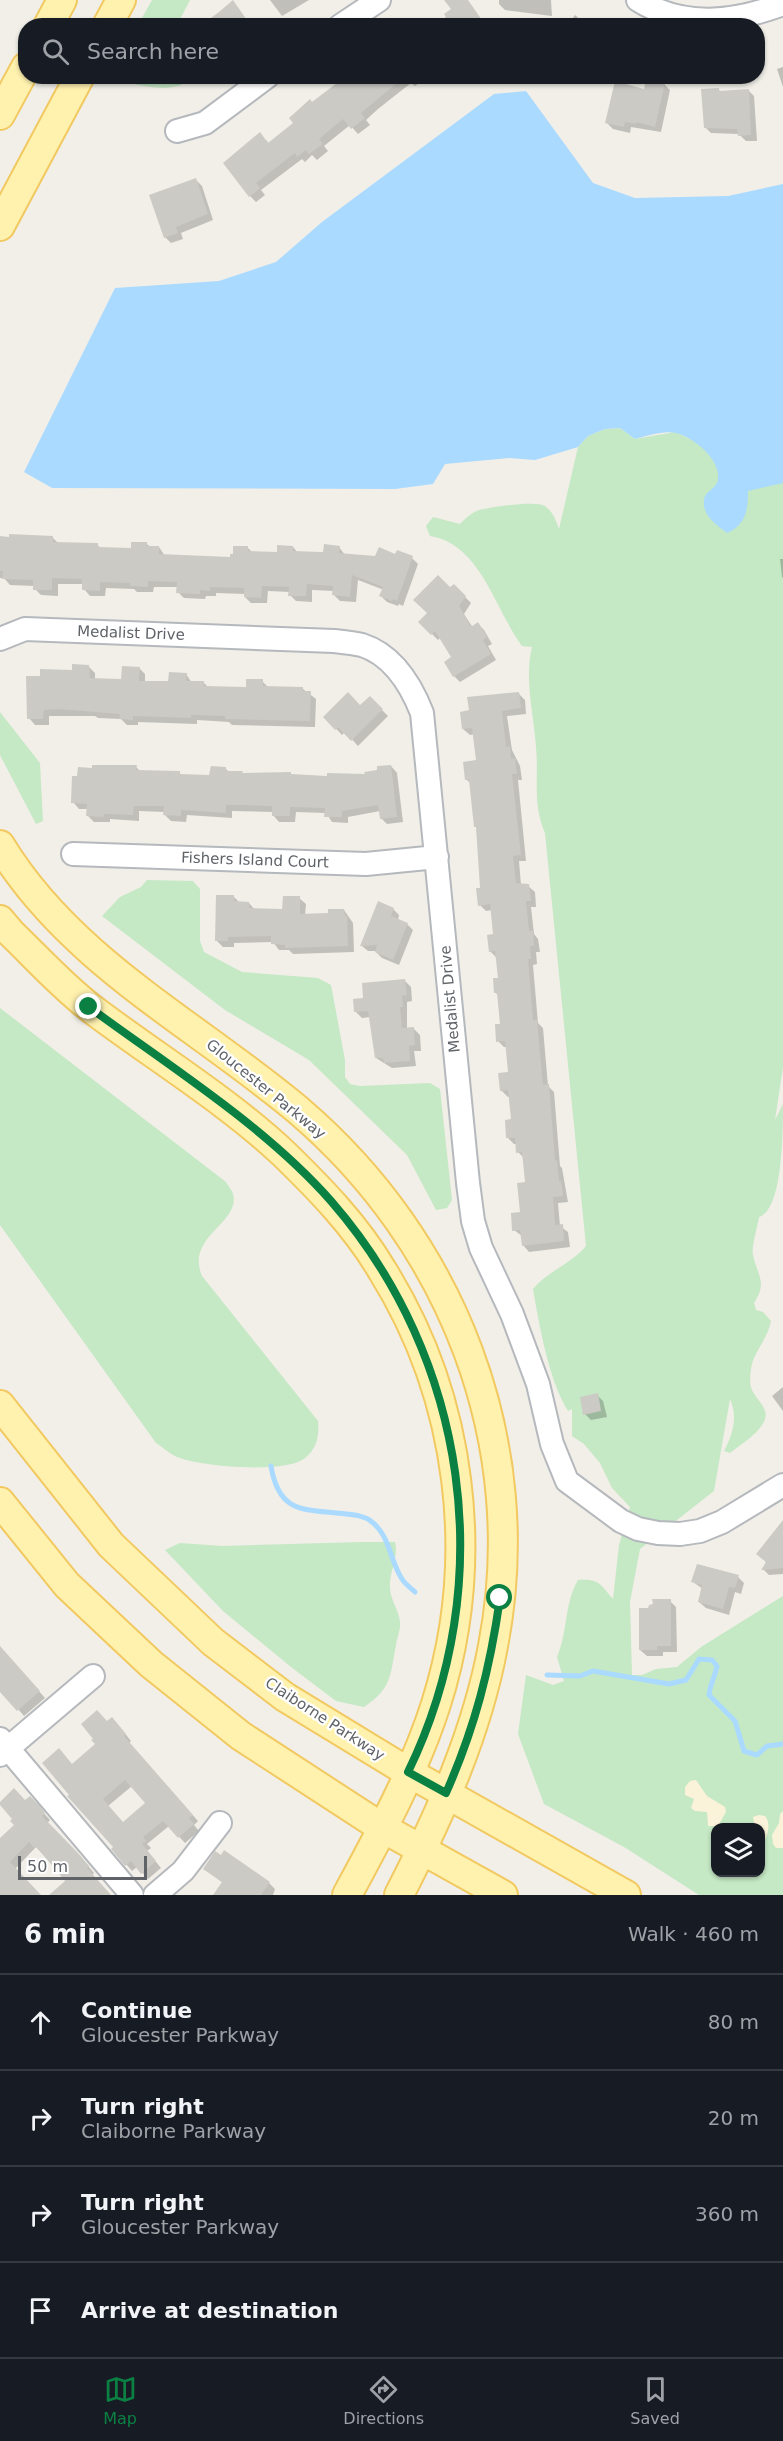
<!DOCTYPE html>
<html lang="en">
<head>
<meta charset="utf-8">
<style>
	:root { --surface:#171b24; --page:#242831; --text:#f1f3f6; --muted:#9ea1a6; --line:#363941; --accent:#0b8043 }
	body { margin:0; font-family:"DejaVu Sans",sans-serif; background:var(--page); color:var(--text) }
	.controls { position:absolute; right:18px; bottom:18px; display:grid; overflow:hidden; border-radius:12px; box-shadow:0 2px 4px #0004 }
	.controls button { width:54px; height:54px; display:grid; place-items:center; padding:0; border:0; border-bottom:2px solid var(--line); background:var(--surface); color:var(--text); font:30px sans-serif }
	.scale { position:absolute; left:18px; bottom:15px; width:129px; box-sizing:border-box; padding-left:6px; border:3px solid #5f6368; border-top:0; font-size:16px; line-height:21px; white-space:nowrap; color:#5f6368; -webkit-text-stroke:4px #fff; paint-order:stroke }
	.stop { position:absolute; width:18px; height:18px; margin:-14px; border:4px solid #0b8043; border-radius:50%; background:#fff }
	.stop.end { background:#0b8043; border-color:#fff; box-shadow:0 2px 6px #0008 }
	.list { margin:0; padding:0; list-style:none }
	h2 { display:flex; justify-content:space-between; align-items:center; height:78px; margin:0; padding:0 24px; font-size:26px }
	h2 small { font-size:20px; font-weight:400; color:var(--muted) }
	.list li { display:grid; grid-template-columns:39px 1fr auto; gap:18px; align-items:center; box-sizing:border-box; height:96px; padding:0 24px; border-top:2px solid var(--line) }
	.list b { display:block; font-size:22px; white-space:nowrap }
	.list p { margin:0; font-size:20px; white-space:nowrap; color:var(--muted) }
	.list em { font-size:20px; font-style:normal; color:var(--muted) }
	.icon { flex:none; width:33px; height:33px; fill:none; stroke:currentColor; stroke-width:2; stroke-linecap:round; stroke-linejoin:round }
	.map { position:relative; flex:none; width:783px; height:1895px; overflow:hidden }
	.search { position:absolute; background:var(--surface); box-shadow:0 2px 4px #0004; left:18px; right:18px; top:18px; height:66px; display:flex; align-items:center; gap:15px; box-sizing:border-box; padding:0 21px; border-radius:24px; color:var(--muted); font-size:22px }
	.sheet { height:462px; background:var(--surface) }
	nav { display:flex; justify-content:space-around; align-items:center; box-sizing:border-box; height:84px; border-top:2px solid var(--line); background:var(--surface); font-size:16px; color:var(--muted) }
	nav a { display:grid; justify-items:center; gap:3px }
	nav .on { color:var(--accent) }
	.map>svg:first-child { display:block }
</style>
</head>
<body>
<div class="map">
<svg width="783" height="1895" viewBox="0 0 783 1895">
	<rect width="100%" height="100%" fill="#f1efe8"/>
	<path fill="#c5e8c5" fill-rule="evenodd" d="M152,0H190L177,25H138Z
		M130,77V76L192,77C178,94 149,87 129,83Z
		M783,397V1067L775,1120L783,1104C783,1131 783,1210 759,1217C758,1225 751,1247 753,1255C757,1275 768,1282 754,1303L756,1310L763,1312L771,1321C768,1339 753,1352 751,1369C750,1377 749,1385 753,1392C759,1403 772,1411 762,1425C755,1436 740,1445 730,1453L724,1451C733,1434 738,1417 730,1399L714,1491L640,1549L630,1602L632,1675H642L656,1669L677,1667L701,1647L783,1596V1895H699L624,1847L544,1804L518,1734L526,1675L553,1685L564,1681L557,1657C568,1632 564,1604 578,1580C599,1578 601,1585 613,1599L619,1545L630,1507L612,1488L600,1463L584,1444L572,1436V1409L568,1411C549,1381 539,1324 533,1289C548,1271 571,1264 586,1246L545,833C532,803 539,778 536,747C534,714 524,680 532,647L522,646C495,610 481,544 430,536L426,526L433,517L460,524C466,518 471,513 479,510C491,507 535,500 545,506C553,512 556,520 559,529L578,447L588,436L605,429L620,428L635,439L675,432L692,440ZM716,1828H760V1872H716Z
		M0,712L40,763L43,821L36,824L0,755Z
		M147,880L193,881L200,889V941L204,952L242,972L318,978L331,985L345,1060V1077L350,1084L360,1086L430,1083L440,1089L452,1200L447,1208L436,1210L407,1155L309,1060L225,1010L102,916L120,897L141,887Z
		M0,1008L226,1182C228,1186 232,1190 233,1194C241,1223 185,1236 202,1276L318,1421C319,1435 318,1447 305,1458C287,1474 198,1467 175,1456C169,1453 162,1447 156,1443L0,1225Z
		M362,1542H395C399,1556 389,1572 390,1587C390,1600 399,1610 400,1622C401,1629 397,1638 396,1645C390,1676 392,1688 364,1707L336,1701L291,1667L223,1611L165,1550L180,1543L222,1546Z"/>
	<path fill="#fbf3d9" d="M696,1780L707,1796L725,1807L726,1812L718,1826H708L707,1812L695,1811L691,1808L694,1799L685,1795V1787L690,1781Z
		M783,1811V1848H776L773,1844L772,1835L779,1823L780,1814Z
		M759,1815L765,1816C772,1824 767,1839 761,1846L760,1828L755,1827L753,1817Z"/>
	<path fill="#aadaff" d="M526,91L593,183L635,198L728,196L783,184V483L748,491C748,510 746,525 727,533C717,525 702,516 704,500C705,490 718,489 718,478C720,459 693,437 676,433C664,430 647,436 635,439L620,428L605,429L588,436L578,447L535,460L509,458L445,464L433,484L395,489L52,488L24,472L115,288L219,281L276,262L322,222L494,94Z"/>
	<path fill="#0003" fill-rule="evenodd" d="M270,0H309L282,16Z
		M499,0H551L552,16L505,10L499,4Z
		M575,15L588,26H567Z
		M783,67V87L777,69Z
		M348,76L426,78L415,86L411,83L378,109L366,120L370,125L358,134L350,125L324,146L328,151L317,160L312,155L305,162L302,159L261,190L265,195L256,202L250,196L266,140L269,144L295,123L312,104Z
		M664,84L670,90L661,132L631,127L630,133L613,129L607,123L645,91Z
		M719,90L721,92L748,90L754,96L757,141H746L739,134L711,133L705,127Z
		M196,180L202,186L213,220L181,233L183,239L171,243L165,237Z
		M0,538H53L59,544L97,545L101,548L132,550L146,543L150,547H159L165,556L231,558L248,548L253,553L279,554L293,547L298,553H320L339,547L345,555L412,558L418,564L403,606L399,604L398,606L387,602L381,596L384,590L358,580L356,602L340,601L334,595V591L312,590V602L296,601L290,595V592L268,591L267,603H251L245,597V594L216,593V596H206L205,599L184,598L178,592V587H154L153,592H137L134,589L106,588L105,596H90L84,589V584H58V596L41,595L35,589V586L10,585L4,578H0Z
		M780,559H783V578L782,577Z
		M454,586L471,603L464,614L473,628L478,624L484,630L492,644L488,646L496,660L460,682L454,676L453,658L441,637L438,640L420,622Z
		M88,666L95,673V679L122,681L139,668L145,674V683H170L186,674L192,683H204L208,687L247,688L262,681L269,688L303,689L316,699L315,727L232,725L229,722L197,720V724L138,722V725H127L121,719L98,718L95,716H49V725H35L29,718L41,678Z
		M519,694L525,700L526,714L507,716L512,750L520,766L522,780H518L526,861H519L521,885L528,886L535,892L536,907H531L534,934L538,939L540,952H536L537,964L533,965L538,1023L543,1028L548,1086L554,1092L560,1166L562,1168L568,1202L558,1203L560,1226L568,1232L570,1247L529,1252L523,1245L522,1236L514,1230L522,1213L527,1184L524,1158L518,1152L517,1144H514L508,1138L513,1121L511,1096L508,1097L501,1090L510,1074L507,1047H504L498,1041L501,1025L499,996L496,993L499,979L497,958L490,951L495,936L492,910L486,911L480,905L481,889L478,829L471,784L466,779L478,762L475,734L470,735L463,729Z
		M370,698L388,716L358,746L345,732L342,735L325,717L360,707Z
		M391,766L397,773L403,822L387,824L381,818L380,811L348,817V823L332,822L326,813L296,812L295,822H279L273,815V812L232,811V818L187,815L186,822L171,821L165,815V812L139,811V821L110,819V822H94L88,816V809H79L73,802L136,767L141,772H179L182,776L211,777L225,768L229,772L244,775L329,777L366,776Z
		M234,897L240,903H249L255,910L284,911L299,898L306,904L305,915L330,914L344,910L353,923L354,952L293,954L289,950H279L273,942L234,943V947H223L217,941Z
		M393,909L399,915L398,920L407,924L413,930L399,965L382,958L375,951H368L362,946Z
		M405,981L411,987L412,1001L407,1002V1029L413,1028L420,1035L421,1051H414L416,1066L392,1068L376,1058L370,1017L362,1018L355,1011L365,1000Z
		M783,1387V1411L772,1396Z
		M597,1395L603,1401L607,1417L591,1420L585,1414Z
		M783,1523V1574L769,1575L763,1569Z
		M738,1577L744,1583L741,1594L735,1592L729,1615L706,1608L699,1602L703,1589L693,1582Z
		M670,1601L676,1607L677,1652H663V1656H647L640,1650L650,1610Z
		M0,1647L45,1698L24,1716L0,1688Z
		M107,1723L118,1725L131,1741L129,1743L198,1821L194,1825L199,1831L185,1843L169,1826L147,1844L151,1848L147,1851L161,1868L148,1879L137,1867L132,1871L113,1849L115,1847L73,1765L97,1745ZM132,1786L147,1804L123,1824L108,1806Z
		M30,1798L50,1820L47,1823L83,1860L94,1873L92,1875L110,1895H51L67,1881L36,1847L15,1869L39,1895H3L0,1891V1840L16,1825L26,1802Z
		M205,1869L269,1883L275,1889L273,1895H214L223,1883Z"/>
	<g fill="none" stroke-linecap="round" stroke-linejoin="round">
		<path stroke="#aadaff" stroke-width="5" d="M271,1466C279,1515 305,1509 346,1514C355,1515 365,1516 372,1522C390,1536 390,1561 402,1579C405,1584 411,1588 415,1592
			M547,1675L580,1676L593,1671L669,1684L686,1680L699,1659L712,1660L717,1666C715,1677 710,1684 709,1695L735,1721L744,1751L757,1755L767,1746L783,1744"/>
	</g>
	<path fill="#cccac5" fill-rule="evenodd" d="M233,0L251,26H200L219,12Z
		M444,0H468L486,26H434L446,17L444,14L451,9Z
		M346,76H405L361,113L365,118L351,129L343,119L319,139L323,144L309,154L306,150L297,157L295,153L256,183L260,188L249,197L223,163L260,132L268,143L293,123L289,118L298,110L310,99L312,102Z
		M646,78L665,83L655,127L636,122V124L625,122L624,127L605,123L615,81L644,89Z
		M719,88V91L749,89L751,135L738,136L737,129L704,128L701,89Z
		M196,178L208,214L176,227L178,233L164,238L149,195Z
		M9,534L53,536V542L98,543V547L131,548V542H147V546H159V554L230,557V554H233V546H248V551L277,552V545L293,546V551L320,552H323L324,544L340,546L339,553L375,556L379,547L395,554L397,550L413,556L397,601L393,599L392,601L379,596L383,587L352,575L350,597L332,595L333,586L307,584L306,596H288L289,587L262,586L261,598L244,597V588L210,587V591L200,590V594L176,593L177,582L148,581V587L130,586V583L100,582V591L82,590V579L52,578V590H33V580L2,579L3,571H0V536L9,537Z
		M438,575L450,587L454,584L466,596L459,606L471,627L478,622L487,637L483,640L491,654L453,677L444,662L451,657L435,631L431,635L418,622L427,613L413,600Z
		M72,664L89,665L90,678L121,679L122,666L140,667L139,681H168L169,672L187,673L186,681H204V686L246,687V679H263V686L303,687V691H311L310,721L225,719V716L191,715V718L133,716V720L119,719L120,714L58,709L44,710L43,719H27L26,676H40V669L72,670Z
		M348,692L360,705L370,696L383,709L351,741L338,727L335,730L323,717Z
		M519,692L521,708L502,711L506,747L510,746L511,759L515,758L517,774H512L521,855L513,856L516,883L529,884L531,901H526L529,931H533L534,946H530L531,959H528L533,1020H537L543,1085L549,1084L555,1161L557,1160L559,1181H561L563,1196L553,1197L555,1225L563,1224L564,1241L522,1246L520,1230L512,1231L511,1213L520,1212L517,1183L525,1182L522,1152L516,1153L515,1138H506L505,1120L511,1119L508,1090L500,1091L498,1073L508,1072L505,1041L496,1042L495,1024H500L497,993H494L493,978H498L495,951L489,952L487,935L493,934L490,904L478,906L476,888H480L476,827H474L469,780H465L463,762L476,760L472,728L462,729L460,712L469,710L467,697Z
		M92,765H137L136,770L180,771V774L209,775L211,766L226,767V771H243L242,773L291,772V774L327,776V773L365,774L364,772L377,770V766L391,765L397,817L380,819L378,805L342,811V817H324L325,808L290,807V816H272V806L241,805H226V813L181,810V816L163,815L164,806H134L133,815L104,814V817L86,816L87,804L71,803L72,776H77L78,767L92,768Z
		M216,895H234V901L249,902V908L282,909L283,896H300V914L328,913V909H344L345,916H347L348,946L285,948V945L271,944V936L228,937V941H215Z
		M378,901L394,908L391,916L408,923L393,960L375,952L377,945L360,946Z
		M405,979L407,995L402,996L403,1007H400L402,1028L414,1027L415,1045L409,1046L410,1061L384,1063L383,1058H375L368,1011L354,1012L353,999L363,998L362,983Z
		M598,1393L601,1411L583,1415L580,1397Z
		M783,1520V1568L761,1570L766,1562L756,1554Z
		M697,1564L739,1575L735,1588L729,1587L723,1609L698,1602L702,1585L691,1582Z
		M652,1599H671V1646H657V1650H639V1608H648L649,1605L653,1604Z
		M0,1646L40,1691L17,1711L0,1692Z
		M97,1710L107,1721L112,1717L126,1734L124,1736L193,1815L189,1818L194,1824L178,1838L163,1821L143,1837L146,1841L142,1844L156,1861L141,1874L131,1861L125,1866L111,1849L113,1847L67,1796L69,1795L42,1763L59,1748L72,1764L95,1744L91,1740L93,1739L81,1724ZM125,1780L145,1803L123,1822L103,1799Z
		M14,1788L25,1800L30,1796L39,1805L45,1813L42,1816L77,1852L89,1866L87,1868L111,1895H49L65,1881L36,1846L34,1848L29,1842L10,1862L41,1895H0V1838L14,1825L10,1821L12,1819L0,1805V1802Z
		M224,1850L270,1882L261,1895H213L222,1882L203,1869L215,1851L221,1855Z"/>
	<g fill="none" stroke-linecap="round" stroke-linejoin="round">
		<g stroke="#b5b8bc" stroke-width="26">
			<path id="minor" d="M638,0C684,29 735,22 783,4
				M340,26L379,0
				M177,131L205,123L268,76
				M0,639L25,629L334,641C343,642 353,643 362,645C393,655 411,685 422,713L468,1183L473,1221L481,1248L512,1314L538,1384L552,1444L567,1481L621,1521L638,1529L658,1533L680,1534L700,1531L722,1522L783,1485
				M73,854L366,864L437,857
				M0,1739L132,1895
				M0,1755L93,1676
				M155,1895L183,1871L220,1823"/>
		</g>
		<g stroke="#f2c960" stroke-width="32">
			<path id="major" d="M48,26L62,0
				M107,26L121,0
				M0,115L26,67
				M0,226L80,76
				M0,845C70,961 197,1025 298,1110C453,1242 532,1444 493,1646C477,1733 439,1817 399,1895
				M0,920L11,933C37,958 63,987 92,1009C154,1056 228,1101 284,1154C320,1189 356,1226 382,1270C462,1398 482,1559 436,1704C415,1770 380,1834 347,1895
				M0,1405L111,1545L213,1642L285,1697L408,1772L626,1895
				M0,1502L67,1585L151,1664L241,1736L381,1827L503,1895"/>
		</g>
		<use href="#minor" stroke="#fff" stroke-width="22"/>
		<use href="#major" stroke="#fff2af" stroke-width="28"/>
	</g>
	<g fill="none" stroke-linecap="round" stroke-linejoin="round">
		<path stroke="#0b8043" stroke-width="8" d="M89,1007C169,1066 265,1126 331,1201C468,1358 500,1583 408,1772L446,1793C475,1727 490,1669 500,1598"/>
	</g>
	<g text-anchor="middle" stroke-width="4.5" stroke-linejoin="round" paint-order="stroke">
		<g font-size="15" fill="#5f6368" stroke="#fff">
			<text transform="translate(131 633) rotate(2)" y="5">Medalist Drive</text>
			<text transform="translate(255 860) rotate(2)" y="5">Fishers Island Court</text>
			<text transform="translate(450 999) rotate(-95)" y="5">Medalist Drive</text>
			<text transform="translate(266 1089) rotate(39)" y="5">Gloucester Parkway</text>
			<text transform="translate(325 1719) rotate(33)" y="5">Claiborne Parkway</text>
		</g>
	</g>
</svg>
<div class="controls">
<button><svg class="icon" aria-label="layers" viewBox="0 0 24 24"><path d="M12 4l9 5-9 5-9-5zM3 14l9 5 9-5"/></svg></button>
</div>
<div class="scale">50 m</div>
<div class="stop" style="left:500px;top:1598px"></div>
<div class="stop end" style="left:89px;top:1007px"></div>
<div class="search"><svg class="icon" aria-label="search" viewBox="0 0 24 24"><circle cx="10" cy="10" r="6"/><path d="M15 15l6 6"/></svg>Search here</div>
</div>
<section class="sheet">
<h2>6 min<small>Walk · 460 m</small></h2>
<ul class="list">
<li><svg class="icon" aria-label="ahead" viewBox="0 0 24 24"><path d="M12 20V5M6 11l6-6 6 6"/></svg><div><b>Continue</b><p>Gloucester Parkway</p></div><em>80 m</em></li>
<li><svg class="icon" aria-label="right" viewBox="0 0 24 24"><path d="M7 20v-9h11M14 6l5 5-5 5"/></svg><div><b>Turn right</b><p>Claiborne Parkway</p></div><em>20 m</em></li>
<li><svg class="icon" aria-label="right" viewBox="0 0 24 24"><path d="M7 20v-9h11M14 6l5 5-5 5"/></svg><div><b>Turn right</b><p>Gloucester Parkway</p></div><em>360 m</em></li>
<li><svg class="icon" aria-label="arrive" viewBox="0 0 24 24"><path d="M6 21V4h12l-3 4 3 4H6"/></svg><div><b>Arrive at destination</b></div></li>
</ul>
</section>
<nav>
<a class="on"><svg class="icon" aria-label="map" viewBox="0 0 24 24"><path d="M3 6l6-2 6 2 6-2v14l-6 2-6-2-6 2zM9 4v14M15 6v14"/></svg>Map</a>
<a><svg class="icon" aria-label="directions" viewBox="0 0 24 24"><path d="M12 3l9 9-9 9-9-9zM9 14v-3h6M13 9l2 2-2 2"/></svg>Directions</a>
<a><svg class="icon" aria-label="saved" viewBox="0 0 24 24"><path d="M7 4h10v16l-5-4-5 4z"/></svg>Saved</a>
</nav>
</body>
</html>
